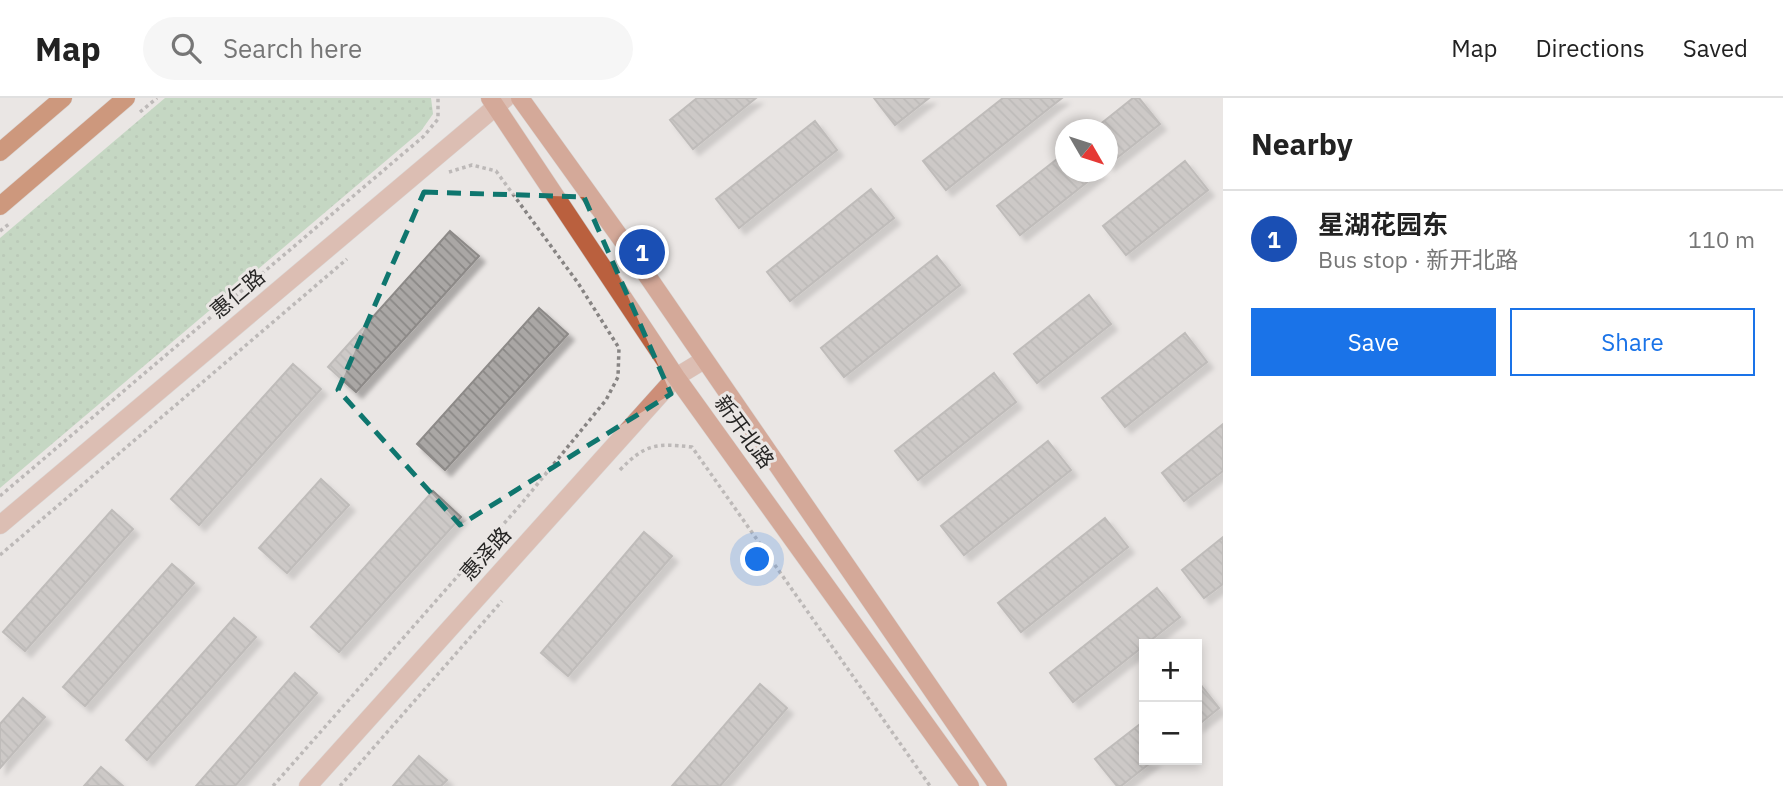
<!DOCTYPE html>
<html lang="en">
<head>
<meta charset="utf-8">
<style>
	:root { --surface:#fff; --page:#f6f6f6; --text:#222; --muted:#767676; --line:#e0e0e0; --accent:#1a73e8 }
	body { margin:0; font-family:"IBM Plex Sans","Noto Sans SC",sans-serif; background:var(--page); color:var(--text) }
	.controls { position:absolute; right:21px; bottom:21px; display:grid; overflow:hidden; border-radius:0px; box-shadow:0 4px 10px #0003 }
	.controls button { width:63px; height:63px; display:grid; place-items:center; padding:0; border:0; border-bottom:2px solid var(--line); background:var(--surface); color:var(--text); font:35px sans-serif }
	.compass { position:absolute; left:1055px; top:21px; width:63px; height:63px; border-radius:50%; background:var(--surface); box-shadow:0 4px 10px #0003; rotate:129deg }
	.you { position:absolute; left:758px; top:462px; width:24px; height:24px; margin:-18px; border:5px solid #fff; border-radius:50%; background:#1a73e8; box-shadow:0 0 0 10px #1a73e833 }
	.badge { display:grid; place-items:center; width:46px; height:46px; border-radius:50%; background:var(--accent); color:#fff; font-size:23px; font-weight:700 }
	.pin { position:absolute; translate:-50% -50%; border:4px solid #fff; box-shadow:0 2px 7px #0006 }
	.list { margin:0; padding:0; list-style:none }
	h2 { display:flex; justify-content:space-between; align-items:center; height:91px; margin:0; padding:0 28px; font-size:30px }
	h2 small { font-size:23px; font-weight:400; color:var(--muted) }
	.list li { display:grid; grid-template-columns:46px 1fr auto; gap:21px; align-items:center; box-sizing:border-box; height:98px; padding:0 28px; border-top:2px solid var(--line) }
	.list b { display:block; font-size:26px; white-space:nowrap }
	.list p { margin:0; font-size:23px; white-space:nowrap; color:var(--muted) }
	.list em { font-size:23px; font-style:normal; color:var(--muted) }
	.actions { display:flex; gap:14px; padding:21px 28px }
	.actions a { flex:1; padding:16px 0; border:2px solid var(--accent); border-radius:0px; text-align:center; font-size:24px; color:var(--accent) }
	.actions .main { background:var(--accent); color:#fff }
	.icon { flex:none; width:38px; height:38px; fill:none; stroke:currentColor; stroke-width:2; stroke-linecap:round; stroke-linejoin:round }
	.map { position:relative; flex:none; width:1223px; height:688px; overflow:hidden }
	header { display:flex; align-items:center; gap:42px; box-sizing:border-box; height:98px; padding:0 35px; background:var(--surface); border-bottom:2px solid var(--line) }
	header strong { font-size:33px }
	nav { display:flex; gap:38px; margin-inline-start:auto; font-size:24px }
	.search { width:490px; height:63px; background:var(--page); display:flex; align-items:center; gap:18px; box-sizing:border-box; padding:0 24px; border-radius:38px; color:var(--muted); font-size:26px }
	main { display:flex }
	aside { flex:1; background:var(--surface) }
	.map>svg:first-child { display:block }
</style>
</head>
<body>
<header>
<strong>Map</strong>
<div class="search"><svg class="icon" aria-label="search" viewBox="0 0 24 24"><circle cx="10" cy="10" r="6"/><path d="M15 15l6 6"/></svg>Search here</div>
<nav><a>Map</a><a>Directions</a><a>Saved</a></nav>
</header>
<main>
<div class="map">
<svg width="1223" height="688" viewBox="0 0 1223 688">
	<defs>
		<pattern id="grass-dots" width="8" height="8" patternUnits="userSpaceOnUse" patternTransform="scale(1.75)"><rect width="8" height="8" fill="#99c59b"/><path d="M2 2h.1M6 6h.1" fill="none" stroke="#84a985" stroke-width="1.8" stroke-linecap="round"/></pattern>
		<pattern id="building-back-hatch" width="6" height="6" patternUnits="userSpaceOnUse" patternTransform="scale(1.75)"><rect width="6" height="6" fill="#aaa7a5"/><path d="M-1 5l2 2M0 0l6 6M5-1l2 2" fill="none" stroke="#8a8886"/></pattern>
		<filter id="shadow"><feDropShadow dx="6" dy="6" stdDeviation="2" flood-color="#0004"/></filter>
	</defs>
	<rect width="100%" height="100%" fill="#eae6e4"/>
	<path fill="url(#grass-dots)" d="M165,0H431L433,16L421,33L0,390V140Z"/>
	<path fill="url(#building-back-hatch)" stroke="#8d8a88" stroke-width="2" filter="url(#shadow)" d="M697,0H756L693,51L670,22Z
		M874,0H929L895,27Z
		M1003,0H1062L946,92L923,63Z
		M1133,0H1139L1160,26L1108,67V32H1093Z
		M815,23L837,52L739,130L716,101Z
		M1066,54V74H1100L1020,137L997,108Z
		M1185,63L1208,92L1126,157L1103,128Z
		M871,91L894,120L790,203L767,174Z
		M450,133L479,158L356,294L328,269Z
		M937,158L960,187L844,279L821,250Z
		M1089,197L1111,226L1037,285L1014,256Z
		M539,210L568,236L445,372L417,346Z
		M1185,235L1207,264L1125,329L1102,300Z
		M293,266L321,291L199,427L171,401Z
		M994,275L1016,304L918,382L895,353Z
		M1223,326V373L1184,403L1162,375Z
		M1048,343L1071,372L964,457L941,428Z
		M321,381L349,407L287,475L259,450Z
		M433,393L461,419L339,554L311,529Z
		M112,412L133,431L25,553L3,534Z
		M1105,420L1128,449L1021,534L998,505Z
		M644,434L672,458L568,578L541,555Z
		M1223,439V486L1204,500L1182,472Z
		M172,466L194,485L85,608L63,589Z
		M1157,490L1180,519L1073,604L1050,575Z
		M234,520L256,539L147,662L126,642Z
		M295,575L317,595L235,688H196Z
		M1197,582L1219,610L1197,628Z
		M760,586L787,610L720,688H672Z
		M23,600L45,619L0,670V626Z
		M1144,623V662H1154L1121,688H1117L1095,661Z
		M419,658L447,682L441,688H393Z
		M101,669L123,688H84Z"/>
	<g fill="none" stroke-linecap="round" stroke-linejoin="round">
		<g stroke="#c7c3c1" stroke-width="19">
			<path id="tertiary" d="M0,427L506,0
				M308,688L676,279L704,262"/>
		</g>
		<g stroke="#c7c3c1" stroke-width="19">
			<path id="secondary" d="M490,0L676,279L970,688
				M520,0L635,160L998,688"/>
		</g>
		<g stroke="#c7c3c1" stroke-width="19">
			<path id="primary" d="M0,54L63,0
				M0,108L126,0"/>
		</g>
		<path stroke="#878483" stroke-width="3.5" stroke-dasharray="3.5 3.5" stroke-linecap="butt" d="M140,14L157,0
			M0,133L9,126
			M620,372C645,346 656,345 692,349L930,688
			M0,398L424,38L438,21V0
			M0,457L347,161
			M273,688L522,405L606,302L618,279L619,250L578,185L496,73L472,67L449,74
			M340,688L502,503"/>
		<use href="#tertiary" stroke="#cd8e78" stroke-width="18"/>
		<use href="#secondary" stroke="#ba603e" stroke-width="18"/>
		<use href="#primary" stroke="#aa3b00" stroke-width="18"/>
	</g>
	<path d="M0 0H1223V688H0ZM424,94L584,99L671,296L460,427L338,292Z" fill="#eae6e4" fill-opacity=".55" fill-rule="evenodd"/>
	<path fill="none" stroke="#0f766e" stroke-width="5" stroke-dasharray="14 9" stroke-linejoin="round" d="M424,94L584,99L671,296L460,427L338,292Z"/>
	<g text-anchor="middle" stroke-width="6" stroke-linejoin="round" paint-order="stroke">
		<g font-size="21" fill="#262524" stroke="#eae6e4">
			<text transform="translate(238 196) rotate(-40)" y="7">惠仁路</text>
			<text transform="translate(744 334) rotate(54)" y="7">新开北路</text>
			<text transform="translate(486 456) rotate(-48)" y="7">惠泽路</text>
		</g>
	</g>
</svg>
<div class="controls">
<button>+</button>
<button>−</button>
</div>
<svg class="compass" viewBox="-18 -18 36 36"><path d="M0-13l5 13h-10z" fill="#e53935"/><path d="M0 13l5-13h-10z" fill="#767676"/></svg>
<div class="you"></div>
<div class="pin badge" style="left:642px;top:154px;background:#1a4fb4">1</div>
</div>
<aside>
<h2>Nearby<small></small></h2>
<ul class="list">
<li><span class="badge" style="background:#1a4fb4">1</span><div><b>星湖花园东</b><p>Bus stop · 新开北路</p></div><em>110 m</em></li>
</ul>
<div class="actions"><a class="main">Save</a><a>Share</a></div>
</aside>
</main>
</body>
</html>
